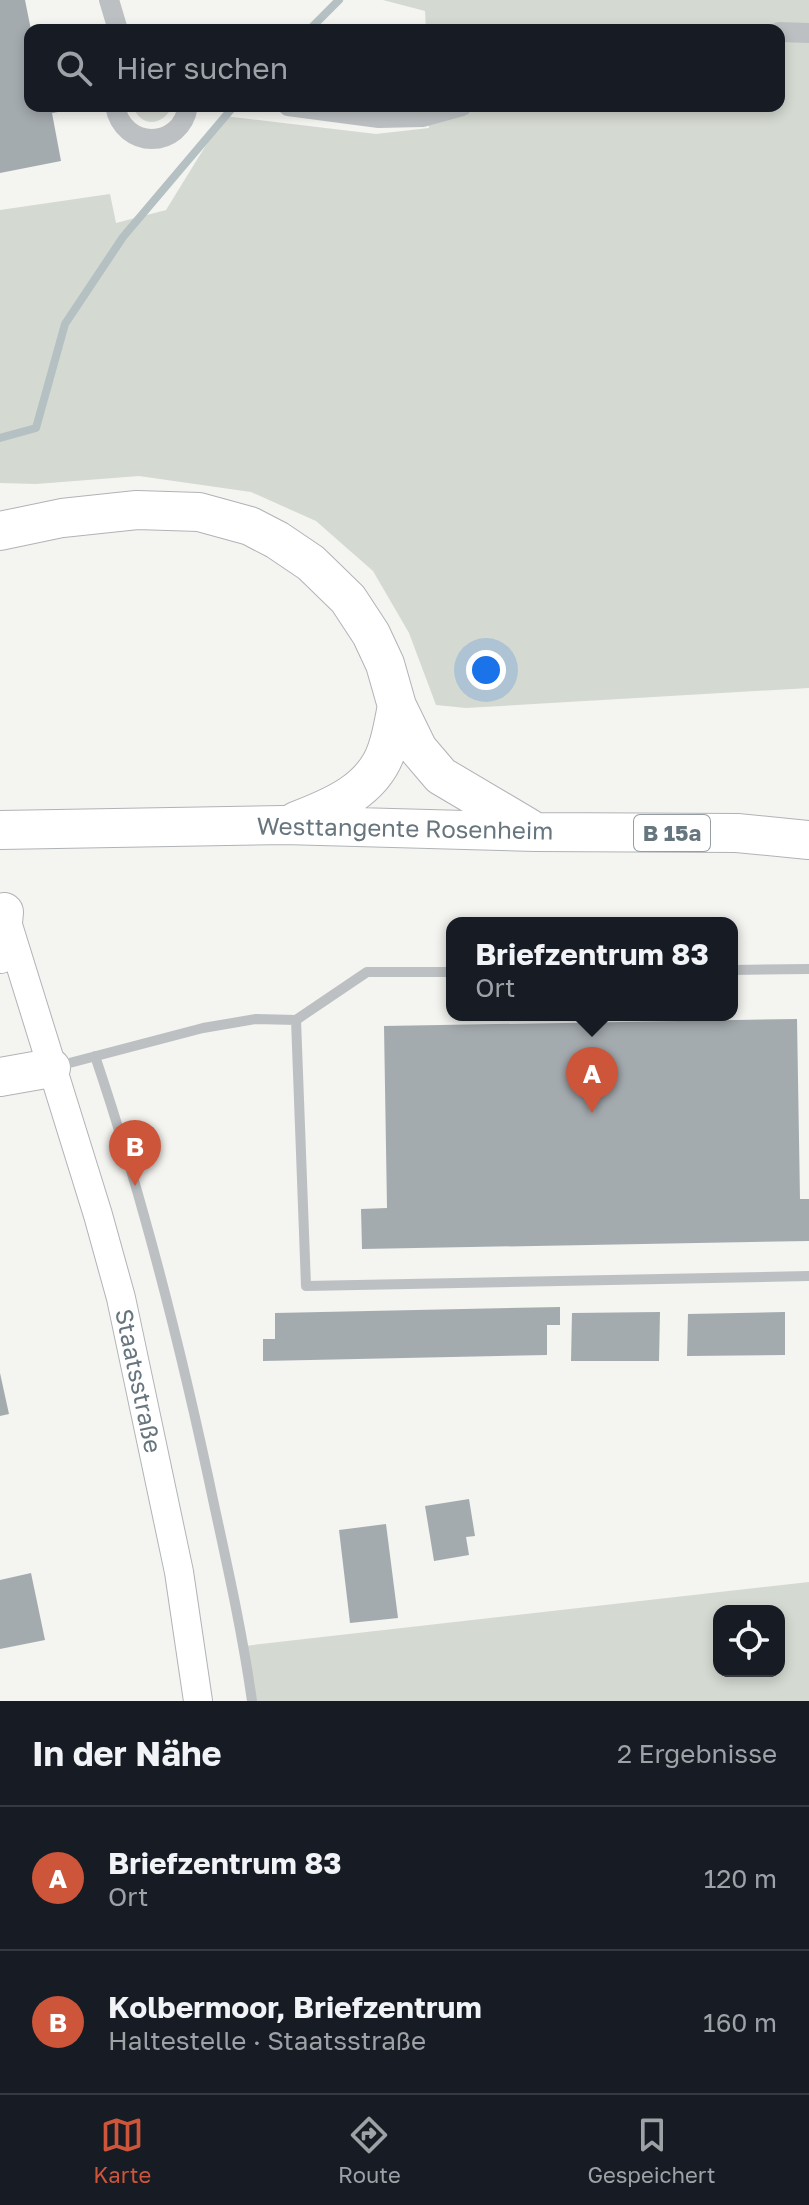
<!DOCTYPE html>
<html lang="de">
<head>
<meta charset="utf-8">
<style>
	:root { --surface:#171b24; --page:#20242c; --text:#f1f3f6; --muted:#9ea1a6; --line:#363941; --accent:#cc553a }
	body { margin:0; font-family:"Golos Text",sans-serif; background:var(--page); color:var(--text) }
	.controls { position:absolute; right:24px; bottom:24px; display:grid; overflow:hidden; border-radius:16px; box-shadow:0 4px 12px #0003 }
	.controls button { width:72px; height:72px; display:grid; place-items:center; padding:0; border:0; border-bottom:2px solid var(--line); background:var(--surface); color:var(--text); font:40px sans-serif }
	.you { position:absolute; left:486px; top:670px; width:28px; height:28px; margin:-20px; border:6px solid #fff; border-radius:50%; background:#1a73e8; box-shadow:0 0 0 12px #1a73e833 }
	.badge { display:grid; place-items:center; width:52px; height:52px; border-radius:50%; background:var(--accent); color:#fff; font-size:26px; font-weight:700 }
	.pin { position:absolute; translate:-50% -66px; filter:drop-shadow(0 2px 4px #0008) }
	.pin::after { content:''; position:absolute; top:42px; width:28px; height:24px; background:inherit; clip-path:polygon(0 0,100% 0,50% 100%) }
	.popup { position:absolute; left:446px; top:917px; width:292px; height:104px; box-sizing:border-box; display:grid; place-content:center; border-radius:16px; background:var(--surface); filter:drop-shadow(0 2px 6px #0005); font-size:26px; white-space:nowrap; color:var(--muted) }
	.popup b { font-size:30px; color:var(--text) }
	.popup::after { content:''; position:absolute; left:50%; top:100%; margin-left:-16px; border:16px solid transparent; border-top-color:var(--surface) }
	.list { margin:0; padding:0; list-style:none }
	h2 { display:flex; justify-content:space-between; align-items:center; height:104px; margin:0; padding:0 32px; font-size:34px }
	h2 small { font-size:26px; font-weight:400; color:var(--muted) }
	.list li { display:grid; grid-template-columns:52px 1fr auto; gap:24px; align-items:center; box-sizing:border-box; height:144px; padding:0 32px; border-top:2px solid var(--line) }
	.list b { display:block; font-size:30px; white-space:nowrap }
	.list p { margin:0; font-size:26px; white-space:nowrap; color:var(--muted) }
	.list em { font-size:26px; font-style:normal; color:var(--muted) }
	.icon { flex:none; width:44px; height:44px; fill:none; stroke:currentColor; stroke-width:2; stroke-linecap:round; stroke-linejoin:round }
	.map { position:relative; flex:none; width:809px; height:1701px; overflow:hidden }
	.search { position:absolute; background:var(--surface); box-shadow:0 4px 12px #0003; left:24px; right:24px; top:24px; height:88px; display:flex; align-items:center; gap:20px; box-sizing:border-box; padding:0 28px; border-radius:16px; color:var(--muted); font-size:30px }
	.sheet { height:392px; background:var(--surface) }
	nav { display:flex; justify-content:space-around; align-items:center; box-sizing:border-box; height:112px; border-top:2px solid var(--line); background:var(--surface); font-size:22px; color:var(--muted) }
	nav a { display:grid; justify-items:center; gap:4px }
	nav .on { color:var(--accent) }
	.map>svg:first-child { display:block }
</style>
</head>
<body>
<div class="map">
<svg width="809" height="1701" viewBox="0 0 809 1701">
	<rect width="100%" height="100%" fill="#f4f4f1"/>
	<path fill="#d4d9d1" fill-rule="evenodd" d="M383,0H809V688L466,708L436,705L409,633L373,571L316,521L251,492L139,476L36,484L0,483V210L110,194L116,223L166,210L224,116L376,134L429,128L428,106H779V30H426L425,11Z
		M133,106H172V107C162,127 140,127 133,106Z
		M809,1582V1701H252L244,1646ZM719,1611H779V1671H719Z"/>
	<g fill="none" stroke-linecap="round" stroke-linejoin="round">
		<path stroke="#b5c0c3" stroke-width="8" d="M309,30L339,0
			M0,438L36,428L65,324L123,237L234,106"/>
	</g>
	<path fill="#a4abaf" d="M0,0H25L31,30L30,106H69L70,110L52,113L61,161L0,173Z
		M797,1019L800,1199H809V1241L362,1249L361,1209L387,1208L384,1026Z
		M560,1307V1325H547V1355L263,1361V1339H275V1313Z
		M660,1312L659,1361H571L572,1313Z
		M785,1312V1355L687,1356L688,1314Z
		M0,1373L9,1414L0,1416Z
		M469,1499L475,1536L466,1537L469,1555L434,1561L425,1506Z
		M386,1524L398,1618L350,1623L339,1530Z
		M31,1573L45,1640L0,1649V1580Z"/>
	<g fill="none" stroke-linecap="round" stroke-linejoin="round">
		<g stroke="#afb4b7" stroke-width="30">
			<path id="secondary" d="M7,922L98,1215L121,1298L179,1572L198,1701"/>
		</g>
		<g stroke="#b0b3b6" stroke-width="40">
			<path id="highway" d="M0,531L62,518L137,510L199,512L250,526L277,540L311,563L348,599L371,634L385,664L397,706L418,749L441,776L529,828
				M296,821C333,807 374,790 387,749C392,735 394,720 397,706
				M0,830L284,825L535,832L737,833L809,840
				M0,954L4,912
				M0,1077L51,1068"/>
		</g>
		<path stroke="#bcc0c2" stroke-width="10" d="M732,970L809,969
			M296,1020L306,1286L809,1276
			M95,1056C145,1204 183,1356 215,1509C229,1573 243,1637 252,1701
			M58,1066L203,1028L256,1019L296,1020L367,972H452"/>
		<path stroke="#bcc0c2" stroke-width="20" d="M109,0L118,30
			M779,32L809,33
			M115,106C123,150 181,150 188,106
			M288,106L379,118L422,117L462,106"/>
		<use href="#secondary" stroke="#fff" stroke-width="28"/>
		<use href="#highway" stroke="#fff" stroke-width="38"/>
	</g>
	<g text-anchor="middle" stroke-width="8" stroke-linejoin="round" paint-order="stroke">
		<rect fill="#fff" stroke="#959ea5" stroke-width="2" x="634" y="815" width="76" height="36" rx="6"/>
		<g font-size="22" font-weight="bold" fill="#67757e">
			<text x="672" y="841">B 15a</text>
		</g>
		<g font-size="24" fill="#67757e" stroke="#fff">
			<text transform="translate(405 829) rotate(1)" y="8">Westtangente Rosenheim</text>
			<text transform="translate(138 1381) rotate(78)" y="8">Staatsstraße</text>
		</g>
	</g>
</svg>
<div class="controls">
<button><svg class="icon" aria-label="locate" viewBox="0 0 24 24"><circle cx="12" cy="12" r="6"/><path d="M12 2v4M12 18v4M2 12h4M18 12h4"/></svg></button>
</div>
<div class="you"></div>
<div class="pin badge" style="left:592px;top:1113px">A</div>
<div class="popup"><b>Briefzentrum 83</b>Ort</div>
<div class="pin badge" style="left:135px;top:1186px">B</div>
<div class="search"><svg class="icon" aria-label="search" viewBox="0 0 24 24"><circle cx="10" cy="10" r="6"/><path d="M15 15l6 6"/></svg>Hier suchen</div>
</div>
<section class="sheet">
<h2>In der Nähe<small>2 Ergebnisse</small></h2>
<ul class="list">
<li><span class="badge">A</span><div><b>Briefzentrum 83</b><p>Ort</p></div><em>120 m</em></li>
<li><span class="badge">B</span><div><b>Kolbermoor, Briefzentrum</b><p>Haltestelle · Staatsstraße</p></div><em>160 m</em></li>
</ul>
</section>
<nav>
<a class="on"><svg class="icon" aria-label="map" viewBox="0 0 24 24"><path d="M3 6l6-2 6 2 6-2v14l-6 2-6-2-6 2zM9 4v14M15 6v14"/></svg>Karte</a>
<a><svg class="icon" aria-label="directions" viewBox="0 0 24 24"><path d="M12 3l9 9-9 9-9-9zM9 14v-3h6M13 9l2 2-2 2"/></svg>Route</a>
<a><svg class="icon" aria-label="saved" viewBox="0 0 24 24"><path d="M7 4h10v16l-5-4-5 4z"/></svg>Gespeichert</a>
</nav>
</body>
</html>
